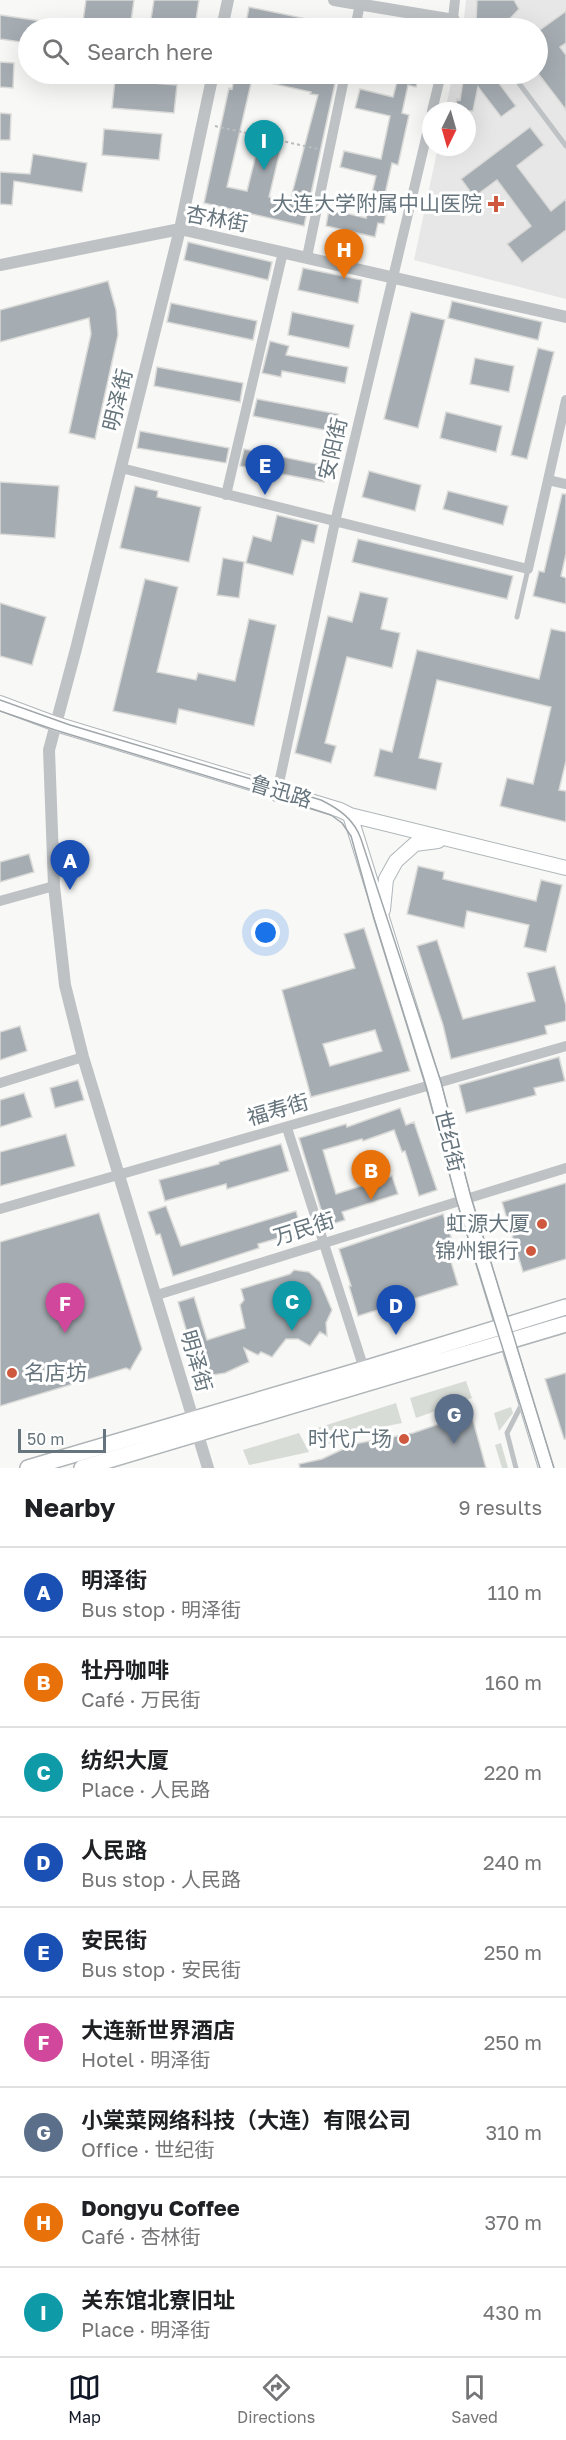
<!DOCTYPE html>
<html lang="en">
<head>
<meta charset="utf-8">
<style>
	:root { --surface:#fff; --page:#f2f2f2; --text:#202124; --muted:#757577; --line:#e0e0e0; --accent:#111827 }
	body { margin:0; font-family:"Golos Text","Noto Sans SC",sans-serif; background:var(--page); color:var(--text) }
	.compass { position:absolute; left:422px; top:102px; width:54px; height:54px; border-radius:50%; background:var(--surface); box-shadow:0 6px 24px #0002; rotate:185deg }
	.scale { position:absolute; left:18px; bottom:15px; width:88px; box-sizing:border-box; padding-left:6px; border:3px solid #66757d; border-top:0; font-size:16px; line-height:21px; white-space:nowrap; color:#66757d; -webkit-text-stroke:4px #fff; paint-order:stroke }
	.you { position:absolute; left:266px; top:933px; width:21px; height:21px; margin:-15px; border:4px solid #fff; border-radius:50%; background:#1a73e8; box-shadow:0 0 0 9px #1a73e833 }
	.badge { display:grid; place-items:center; width:39px; height:39px; border-radius:50%; background:var(--accent); color:#fff; font-size:20px; font-weight:700 }
	.pin { position:absolute; translate:-50% -50px; filter:drop-shadow(0 2px 3px #0008) }
	.pin::after { content:''; position:absolute; top:32px; width:21px; height:18px; background:inherit; clip-path:polygon(0 0,100% 0,50% 100%) }
	.list { margin:0; padding:0; list-style:none }
	h2 { display:flex; justify-content:space-between; align-items:center; height:78px; margin:0; padding:0 24px; font-size:26px }
	h2 small { font-size:20px; font-weight:400; color:var(--muted) }
	.list li { display:grid; grid-template-columns:39px 1fr auto; gap:18px; align-items:center; box-sizing:border-box; height:90px; padding:0 24px; border-top:2px solid var(--line) }
	.list b { display:block; font-size:22px; white-space:nowrap }
	.list p { margin:0; font-size:20px; white-space:nowrap; color:var(--muted) }
	.list em { font-size:20px; font-style:normal; color:var(--muted) }
	.icon { flex:none; width:33px; height:33px; fill:none; stroke:currentColor; stroke-width:2; stroke-linecap:round; stroke-linejoin:round }
	.map { position:relative; flex:none; width:566px; height:1468px; overflow:hidden }
	.search { position:absolute; background:var(--surface); box-shadow:0 6px 24px #0002; left:18px; right:18px; top:18px; height:66px; display:flex; align-items:center; gap:15px; box-sizing:border-box; padding:0 21px; border-radius:33px; color:var(--muted); font-size:22px }
	.sheet { height:888px; background:var(--surface) }
	nav { display:flex; justify-content:space-around; align-items:center; box-sizing:border-box; height:84px; border-top:2px solid var(--line); background:var(--surface); font-size:16px; color:var(--muted) }
	nav a { display:grid; justify-items:center; gap:3px }
	nav .on { color:var(--accent) }
	.map>svg:first-child { display:block }
</style>
</head>
<body>
<div class="map">
<svg width="566" height="1468" viewBox="0 0 566 1468">
	<rect width="100%" height="100%" fill="#f8f8f6"/>
	<path fill="#e6e7e6" d="M466,0H566V299L414,260L438,147H467V111H445L453,74H538V28H463Z"/>
	<path fill="#d8dcd6" d="M466,1381L472,1398L416,1418L410,1398Z
		M396,1403L402,1423L353,1433L322,1447L314,1429Z
		M511,1407L513,1413L499,1431L494,1413Z
		M299,1433L309,1452L249,1465L243,1450Z
		M501,1443L508,1468H502L495,1445Z"/>
	<path fill="#a6adb2" stroke="#dadad8" stroke-width="1.5" fill-rule="evenodd" d="M86,0H134L130,28H82Z
		M154,0H199L195,26L151,19Z
		M477,0H514L519,9L505,24L476,22Z
		M249,7L331,24V28H245Z
		M566,11V43L560,47L566,55V110L537,72V32Z
		M0,15L54,23V28H28V43L0,39Z
		M0,62L14,63L13,88L0,87Z
		M235,74H337L304,226L204,203L229,88L232,89ZM252,79L311,92L310,94L318,95L290,201L269,197L281,147L259,142L247,191L227,187Z
		M399,74H419L416,87L408,85L402,113L409,115L398,165L392,163L385,194L390,195L384,224L378,223L375,237L326,226L329,209L366,218L376,176L340,167L344,151L381,159L390,116L355,108L360,89L393,97Z
		M464,74L493,75L516,106L501,117L478,87L473,111H454L457,99L460,100Z
		M115,80L177,85L174,113L112,108Z
		M0,113L11,114L10,140H0Z
		M530,127L544,145L517,166L551,211L566,199V230L522,263L507,244L531,226L497,180L474,197L461,179Z
		M104,129L162,134L159,160L102,155Z
		M33,154L87,163L82,192L14,181L12,205L0,204V172L30,174Z
		M188,242L272,262L268,280L184,260Z
		M303,268L362,280L358,303L298,290Z
		M108,281L116,310L118,335L95,439L69,433L91,334L89,318L0,342V310Z
		M452,301L542,322L538,340L448,318Z
		M171,303L257,321L253,340L167,322Z
		M292,312L354,325L349,348L288,335Z
		M411,312L445,320L418,428L384,419Z
		M270,341L289,346L286,355L348,367L345,383L282,371L281,377L262,373Z
		M538,348L554,352L527,459L511,455Z
		M475,358L514,366L509,392L470,384Z
		M157,367L243,383L240,402L154,386Z
		M257,399L338,414L335,432L253,416Z
		M446,412L502,426L496,452L440,438Z
		M140,431L229,448L226,463L137,448Z
		M244,449L327,466L324,482L240,466Z
		M369,471L421,485L415,511L362,497Z
		M0,482L59,486L55,538L0,534Z
		M135,486L158,491L157,497L201,507L189,562L120,548Z
		M448,491L508,506L503,525L443,509Z
		M562,494H566V554L561,576L566,578V604L533,596L539,571L544,572Z
		M277,515L318,525L314,543L302,540L293,575L246,563L253,536L271,541Z
		M358,539L513,576L507,599L352,562Z
		M223,558L244,562L239,598L217,595Z
		M145,579L178,587L157,672L196,680L198,673L235,681L249,619L276,625L254,726L179,709L176,724L113,711Z
		M360,592L388,598L381,629L400,633L392,668L347,657L325,743L336,746L331,763L295,753L328,616L352,622Z
		M0,603L46,617L32,665L0,656Z
		M551,629L566,632V761L559,790L566,791V822L500,806L507,778L533,784L551,707L437,680L419,758L442,763L436,790L374,776L380,749L392,752L417,650L539,679Z
		M29,854L34,872L0,882V862Z
		M418,866L444,872L443,879L536,901L541,880L562,885L546,952L524,947L529,925L467,911L464,928L407,914Z
		M364,928L410,1071L311,1097L282,990L355,968L344,934ZM375,1030L382,1051L330,1066L323,1044Z
		M437,940L463,1019L535,1001L527,973L555,966L566,1005V1021L545,1026L547,1034L451,1059L443,1025L417,946Z
		M20,1026L27,1051L0,1060V1032Z
		M559,1057L565,1081L534,1088L536,1095L466,1113L459,1085Z
		M78,1080L84,1100L55,1108L50,1088Z
		M24,1093L32,1117L0,1127V1100Z
		M400,1108L406,1125L414,1122L437,1190L419,1196L405,1151L402,1152L394,1130L363,1141L362,1139L323,1150L336,1194L392,1176L398,1194L342,1212L345,1220L326,1226L299,1138L346,1124L347,1127Z
		M66,1134L75,1166L0,1186V1152Z
		M281,1144L289,1171L227,1189L226,1184L165,1201L159,1180L219,1164V1162Z
		M566,1183V1259L523,1272L502,1202Z
		M166,1206L181,1246L296,1211L303,1236L287,1241L286,1236L258,1244L259,1248L173,1276L160,1234L156,1235L148,1212Z
		M99,1213L142,1349L130,1370L126,1368L0,1406V1242Z
		M443,1214L452,1240L445,1242L458,1285L358,1316L349,1286H351L339,1249Z
		M294,1270L309,1272L320,1282L332,1310L326,1323L327,1336L320,1332L310,1346L298,1339H286L272,1357L261,1352L258,1355L244,1348L249,1362L225,1373L200,1377L178,1302L194,1297L207,1340L245,1328L240,1305L244,1300L241,1289L290,1274Z
		M566,1373V1439H564L545,1379Z
		M471,1413L486,1468H300L299,1464L322,1459L354,1444L413,1433Z"/>
	<g fill="none" stroke-linecap="round" stroke-linejoin="round">
		<g stroke="#b0b6ba" stroke-width="16">
			<path id="secondary" d="M0,703L56,724L340,810L350,815L566,868
				M350,815L434,1085L464,1200L546,1468
				M383,910L386,879L396,861L415,844L438,841"/>
		</g>
		<g stroke="#b0b5b8" stroke-width="18">
			<path id="primary" d="M28,1468L364,1369L566,1307
				M82,1468L566,1324"/>
		</g>
		<path stroke="#b8bcbe" stroke-width="2" stroke-dasharray="3 3" stroke-linecap="butt" d="M215,126L318,149"/>
		<path stroke="#bec2c5" stroke-width="5" d="M512,74L566,146
			M517,617L528,569
			M516,1468L507,1433L524,1400"/>
		<path stroke="#bec2c5" stroke-width="10" d="M355,28L360,4
			M452,28L455,0
			M432,111L441,74
			M307,257L345,74
			M121,468L528,569L566,400
			M548,480L566,484
			M226,495L283,252
			M276,797L335,522L431,117
			M0,901L54,886
			M0,1083L83,1057
			M287,1128L364,1369
			M0,1209L566,1046
			M157,1295L566,1168"/>
		<path stroke="#bec2c5" stroke-width="12" d="M334,0L454,20
			M222,28L228,0
			M0,265L180,229L566,317
			M208,1468L83,1057L65,985L54,886L49,750L76,649L180,229L213,74"/>
		<use href="#secondary" stroke="#fff" stroke-width="14"/>
		<use href="#primary" stroke="#fff" stroke-width="15"/>
		<path stroke="#a0a7ab" stroke-width="1.5" d="M0,700L70,725L321,800C339,809 354,819 361,839L441,1082L471,1197L554,1468
			M0,711L55,730L276,797L331,815L342,823L351,836L374,919L426,1087L457,1202L540,1468"/>
	</g>
	<g fill="#cf593f" stroke="#fff" stroke-width="2">
		<path d="M493 195h6v6h6v6h-6v6h-6v-6h-6v-6h6z"/>
		<circle cx="542" cy="1224" r="6"/>
		<circle cx="531" cy="1251" r="6"/>
		<circle cx="12" cy="1373" r="6"/>
		<circle cx="404" cy="1439" r="6"/>
	</g>
	<g text-anchor="middle" stroke-width="6" stroke-linejoin="round" paint-order="stroke">
		<g font-size="21" fill="#66757d" stroke="#fff" text-anchor="end">
			<text x="482" y="211">大连大学附属中山医院</text>
			<text x="530" y="1231">虹源大厦</text>
			<text x="519" y="1258">锦州银行</text>
			<text x="24" y="1380" text-anchor="start">名店坊</text>
			<text x="392" y="1446">时代广场</text>
		</g>
		<g font-size="21" fill="#66757d" stroke="#fff">
			<text transform="translate(217 219) rotate(10)" y="7">杏林街</text>
			<text transform="translate(118 400) rotate(-76)" y="7">明泽街</text>
			<text transform="translate(333 449) rotate(-77)" y="7">安阳街</text>
			<text transform="translate(281 792) rotate(17)" y="7">鲁迅路</text>
			<text transform="translate(278 1110) rotate(-16)" y="7">福寿街</text>
			<text transform="translate(449 1141) rotate(76)" y="7">世纪街</text>
			<text transform="translate(304 1229) rotate(-17)" y="7">万民街</text>
			<text transform="translate(196 1361) rotate(74)" y="7">明泽街</text>
		</g>
	</g>
</svg>
<svg class="compass" viewBox="-18 -18 36 36"><path d="M0-13l5 13h-10z" fill="#e53935"/><path d="M0 13l5-13h-10z" fill="#757577"/></svg>
<div class="scale">50 m</div>
<div class="you"></div>
<div class="pin badge" style="left:70px;top:890px;background:#1a4fb4">A</div>
<div class="pin badge" style="left:371px;top:1200px;background:#e8710a">B</div>
<div class="pin badge" style="left:292px;top:1331px;background:#0f9aa8">C</div>
<div class="pin badge" style="left:396px;top:1335px;background:#1a4fb4">D</div>
<div class="pin badge" style="left:265px;top:495px;background:#1a4fb4">E</div>
<div class="pin badge" style="left:65px;top:1333px;background:#d1479c">F</div>
<div class="pin badge" style="left:454px;top:1444px;background:#5c6f8a">G</div>
<div class="pin badge" style="left:344px;top:279px;background:#e8710a">H</div>
<div class="pin badge" style="left:264px;top:170px;background:#0f9aa8">I</div>
<div class="search"><svg class="icon" aria-label="search" viewBox="0 0 24 24"><circle cx="10" cy="10" r="6"/><path d="M15 15l6 6"/></svg>Search here</div>
</div>
<section class="sheet">
<h2>Nearby<small>9 results</small></h2>
<ul class="list">
<li><span class="badge" style="background:#1a4fb4">A</span><div><b>明泽街</b><p>Bus stop · 明泽街</p></div><em>110 m</em></li>
<li><span class="badge" style="background:#e8710a">B</span><div><b>牡丹咖啡</b><p>Café · 万民街</p></div><em>160 m</em></li>
<li><span class="badge" style="background:#0f9aa8">C</span><div><b>纺织大厦</b><p>Place · 人民路</p></div><em>220 m</em></li>
<li><span class="badge" style="background:#1a4fb4">D</span><div><b>人民路</b><p>Bus stop · 人民路</p></div><em>240 m</em></li>
<li><span class="badge" style="background:#1a4fb4">E</span><div><b>安民街</b><p>Bus stop · 安民街</p></div><em>250 m</em></li>
<li><span class="badge" style="background:#d1479c">F</span><div><b>大连新世界酒店</b><p>Hotel · 明泽街</p></div><em>250 m</em></li>
<li><span class="badge" style="background:#5c6f8a">G</span><div><b>小棠菜网络科技（大连）有限公司</b><p>Office · 世纪街</p></div><em>310 m</em></li>
<li><span class="badge" style="background:#e8710a">H</span><div><b>Dongyu Coffee</b><p>Café · 杏林街</p></div><em>370 m</em></li>
<li><span class="badge" style="background:#0f9aa8">I</span><div><b>关东馆北寮旧址</b><p>Place · 明泽街</p></div><em>430 m</em></li>
</ul>
</section>
<nav>
<a class="on"><svg class="icon" aria-label="map" viewBox="0 0 24 24"><path d="M3 6l6-2 6 2 6-2v14l-6 2-6-2-6 2zM9 4v14M15 6v14"/></svg>Map</a>
<a><svg class="icon" aria-label="directions" viewBox="0 0 24 24"><path d="M12 3l9 9-9 9-9-9zM9 14v-3h6M13 9l2 2-2 2"/></svg>Directions</a>
<a><svg class="icon" aria-label="saved" viewBox="0 0 24 24"><path d="M7 4h10v16l-5-4-5 4z"/></svg>Saved</a>
</nav>
</body>
</html>
